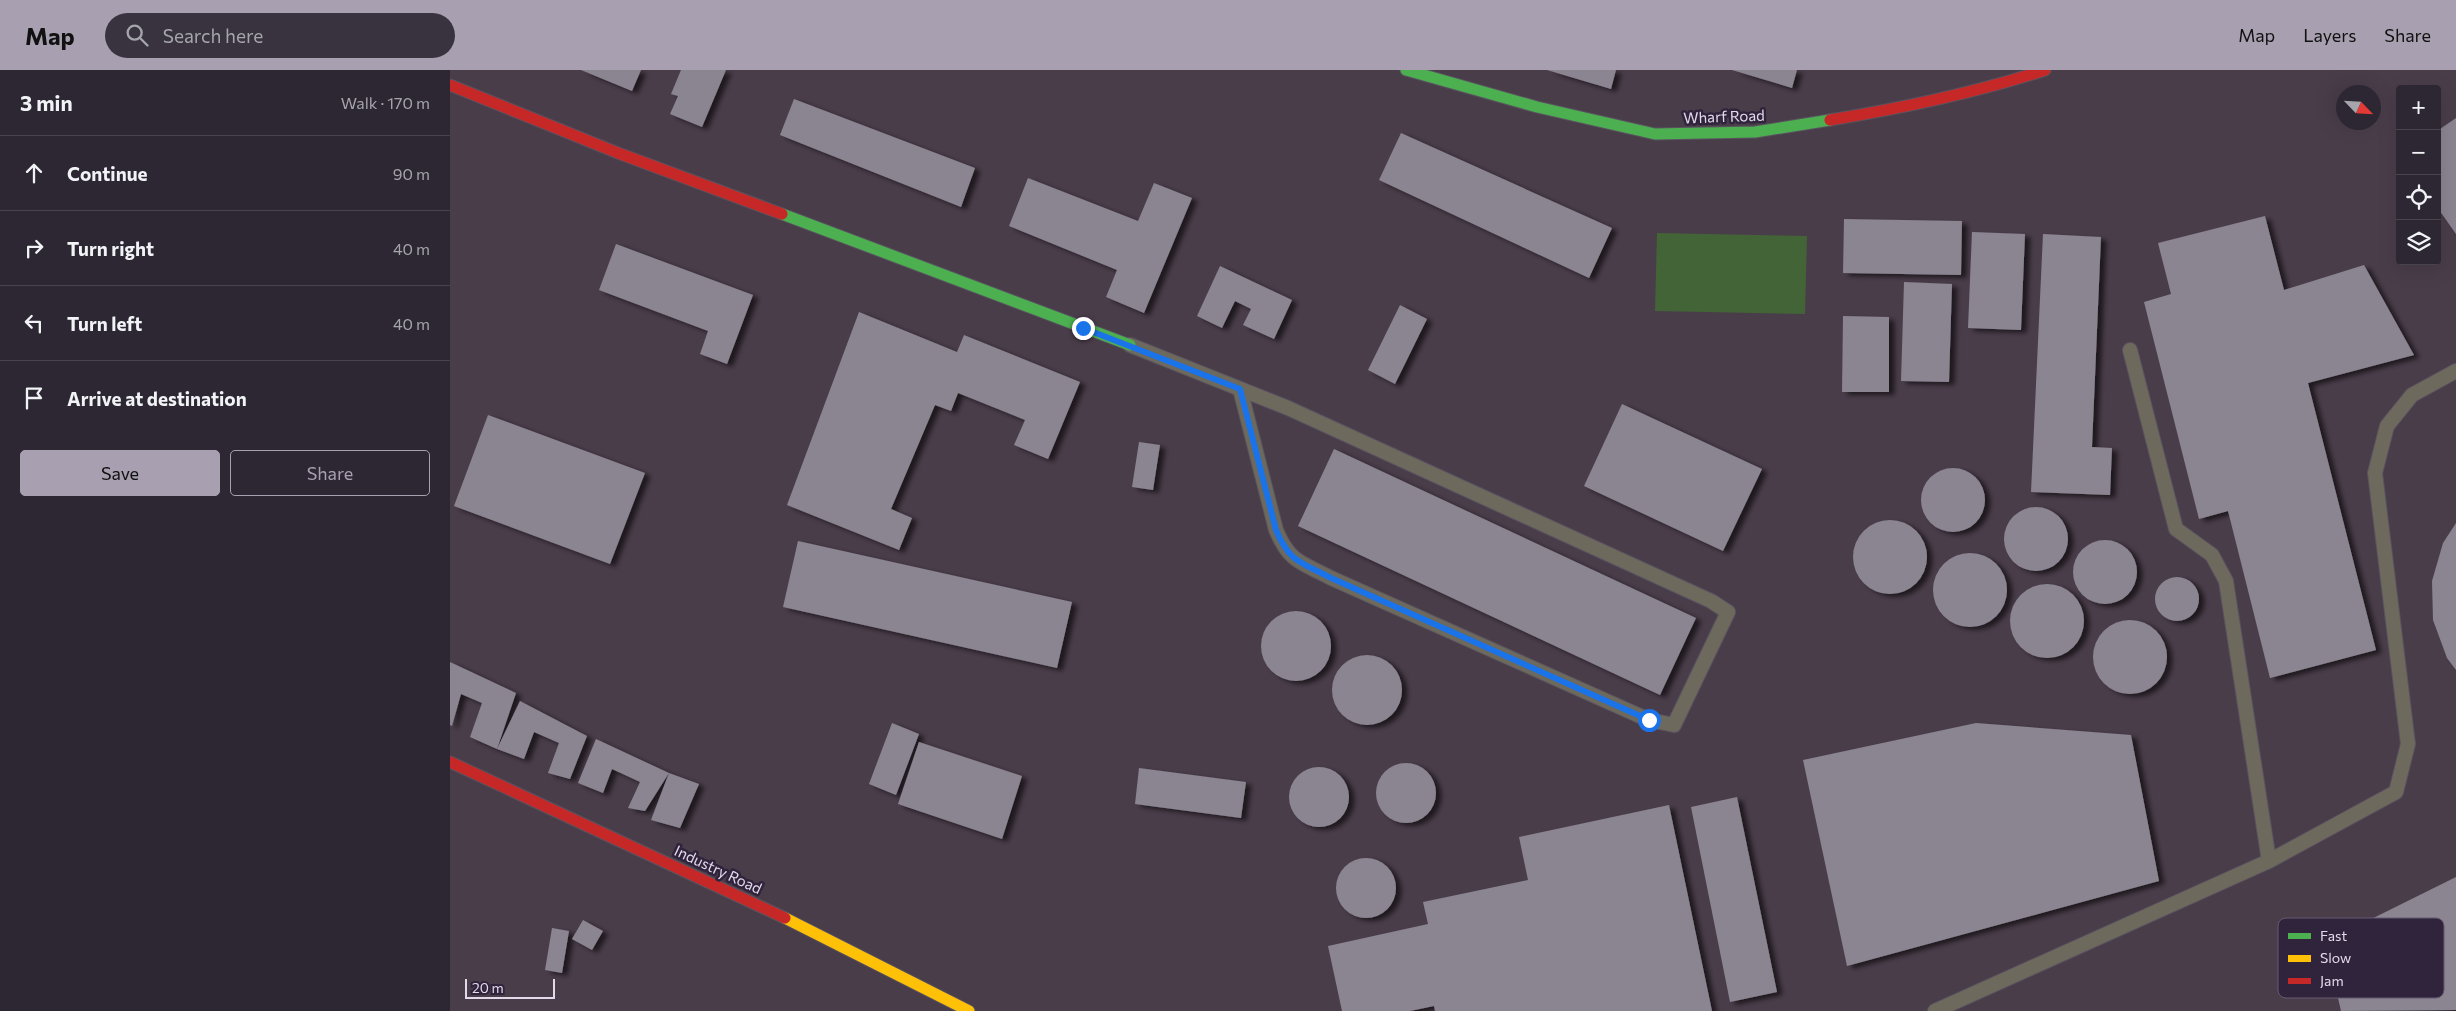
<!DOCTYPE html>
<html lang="en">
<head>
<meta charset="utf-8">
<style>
	:root { --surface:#2c2732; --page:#38333e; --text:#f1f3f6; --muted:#a6a5ac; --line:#48444d; --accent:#a8a0b0 }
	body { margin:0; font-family:Commissioner,sans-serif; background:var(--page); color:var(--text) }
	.controls { position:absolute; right:15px; top:15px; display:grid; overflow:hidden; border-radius:5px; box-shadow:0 5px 20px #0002 }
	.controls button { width:45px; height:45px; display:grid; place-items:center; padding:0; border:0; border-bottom:1px solid var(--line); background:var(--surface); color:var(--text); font:25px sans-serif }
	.compass { position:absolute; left:1886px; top:15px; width:45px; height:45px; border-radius:50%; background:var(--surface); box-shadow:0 5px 20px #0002; rotate:115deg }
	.scale { position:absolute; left:15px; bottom:12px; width:90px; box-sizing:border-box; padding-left:5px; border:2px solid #e2daeb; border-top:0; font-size:14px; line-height:18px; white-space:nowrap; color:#e2daeb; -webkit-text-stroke:4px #30243d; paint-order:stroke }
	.stop { position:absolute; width:15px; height:15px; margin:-11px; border:4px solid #1a73e8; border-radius:50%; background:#fff }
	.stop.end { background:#1a73e8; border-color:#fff; box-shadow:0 1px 5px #0008 }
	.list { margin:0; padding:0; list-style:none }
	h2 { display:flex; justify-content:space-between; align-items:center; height:65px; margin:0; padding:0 20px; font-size:21px }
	h2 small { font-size:16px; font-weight:400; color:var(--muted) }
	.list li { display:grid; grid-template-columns:32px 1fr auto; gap:15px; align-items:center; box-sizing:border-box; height:75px; padding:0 20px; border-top:1px solid var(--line) }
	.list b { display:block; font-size:19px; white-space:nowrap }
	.list em { font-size:16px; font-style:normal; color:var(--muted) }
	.actions { display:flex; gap:10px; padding:15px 20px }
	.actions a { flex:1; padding:11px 0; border:1px solid var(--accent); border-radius:5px; text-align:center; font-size:18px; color:var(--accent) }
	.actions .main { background:var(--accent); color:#111 }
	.icon { flex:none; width:28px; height:28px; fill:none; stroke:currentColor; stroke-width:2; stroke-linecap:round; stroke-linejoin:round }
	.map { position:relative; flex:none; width:2006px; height:941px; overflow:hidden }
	header { display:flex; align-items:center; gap:30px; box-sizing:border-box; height:70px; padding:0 25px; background:var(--accent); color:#111 }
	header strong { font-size:24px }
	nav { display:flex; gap:28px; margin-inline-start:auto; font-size:18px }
	.search { width:350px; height:45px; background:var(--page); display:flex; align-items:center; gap:12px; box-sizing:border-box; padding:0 18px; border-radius:28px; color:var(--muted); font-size:19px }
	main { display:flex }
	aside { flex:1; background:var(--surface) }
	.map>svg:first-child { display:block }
</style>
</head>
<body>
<header>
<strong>Map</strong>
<div class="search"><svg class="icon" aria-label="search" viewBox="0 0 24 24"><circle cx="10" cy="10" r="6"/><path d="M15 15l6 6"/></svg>Search here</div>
<nav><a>Map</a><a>Layers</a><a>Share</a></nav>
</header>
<main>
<aside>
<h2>3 min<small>Walk · 170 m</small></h2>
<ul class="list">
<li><svg class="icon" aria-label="ahead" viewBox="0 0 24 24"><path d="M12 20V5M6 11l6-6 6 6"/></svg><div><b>Continue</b></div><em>90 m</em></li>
<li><svg class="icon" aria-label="right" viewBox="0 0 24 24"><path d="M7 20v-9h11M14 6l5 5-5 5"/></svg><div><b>Turn right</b></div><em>40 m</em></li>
<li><svg class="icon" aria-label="left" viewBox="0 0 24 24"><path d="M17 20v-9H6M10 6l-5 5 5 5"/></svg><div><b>Turn left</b></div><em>40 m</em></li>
<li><svg class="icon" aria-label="arrive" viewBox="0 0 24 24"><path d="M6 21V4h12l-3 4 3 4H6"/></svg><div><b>Arrive at destination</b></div></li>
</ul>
<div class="actions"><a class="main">Save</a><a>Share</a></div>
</aside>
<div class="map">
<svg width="2006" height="941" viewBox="0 0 2006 941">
	<defs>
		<filter id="shadow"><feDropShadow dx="5.5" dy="3" stdDeviation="2.5" flood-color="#0009"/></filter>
	</defs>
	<rect width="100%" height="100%" fill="#3b3442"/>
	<path fill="#4a3d4a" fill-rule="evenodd" d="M0,0H2006V941H0ZM1950,19H1987V191H1950ZM1894,22H1924V52H1894Z"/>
	<path fill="#426437" d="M1207,163L1357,166L1355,244L1205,241Z"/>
	<path fill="#8b8592" filter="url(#shadow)" d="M131,0H191L182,21Z
		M231,0H276L252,57L220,44L228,26L221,24Z
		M1097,0H1166L1161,19Z
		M1282,0H1347L1342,18Z
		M344,29L525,98L511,137L330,65Z
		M2006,48V164L1987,137V61Z
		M951,63L1162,158L1139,208L929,110Z
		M578,108L688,151L704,113L742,128L694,243L656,227L667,200L559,156Z
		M1815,146L1834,220L1914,195L1964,285L1858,313L1926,580L1820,608L1778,441L1749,449L1694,232L1721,224L1708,173Z
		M1394,149L1512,151L1511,205L1393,203Z
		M1522,162L1575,164L1571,260L1518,258Z
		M1593,164L1651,167L1642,377L1662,378L1660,425L1581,422Z
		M166,174L303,225L277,294L250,284L258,261L149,220Z
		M770,196L842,230L824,269L793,255L801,239L785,231L772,258L747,246Z
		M1454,212L1502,214L1499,312L1451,311Z
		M950,235L977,249L945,314L918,300Z
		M409,242L507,282L514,265L630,312L598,389L564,375L575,350L508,323L501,341L485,335L441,439L462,448L449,480L337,435Z
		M1393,246L1439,247V322H1392Z
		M1172,334L1312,399L1273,481L1134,416Z
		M38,345L195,403L160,494L4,436Z
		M689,372L710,375L703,420L682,417Z
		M884,379L1246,548L1210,625L848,456Z
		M1471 430a32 32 0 1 1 64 0a32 32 0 1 1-64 0Z
		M1554 469a32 32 0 1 1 64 0a32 32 0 1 1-64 0Z
		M1403 487a37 37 0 1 1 74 0a37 37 0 1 1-74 0Z
		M2006,453V600L1997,588L1983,550L1982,511L1993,473Z
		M1623 502a32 32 0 1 1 64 0a32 32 0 1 1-64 0Z
		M348,471L622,532L607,598L333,537Z
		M1483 520a37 37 0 1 1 74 0a37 37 0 1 1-74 0Z
		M1705 529a22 22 0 1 1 44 0a22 22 0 1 1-44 0Z
		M1560 551a37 37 0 1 1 74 0a37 37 0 1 1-74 0Z
		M811 576a35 35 0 1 1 70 0a35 35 0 1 1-70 0Z
		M1643 587a37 37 0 1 1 74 0a37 37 0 1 1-74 0Z
		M882 620a35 35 0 1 1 70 0a35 35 0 1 1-70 0Z
		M0,592L66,623L47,679L20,667L32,633L11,624L2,656L0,655Z
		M70,631L137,666L120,709L98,703L109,673L84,662L74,689L47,679Z
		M442,653L469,664L446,725L419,714Z
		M1526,653L1681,665L1709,811L1397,896L1353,690Z
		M146,669L219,703L195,741L178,738L190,712L162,699L153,723L128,713Z
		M469,672L572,706L552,769L448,734Z
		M926 723a30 30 0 1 1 60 0a30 30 0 1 1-60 0Z
		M839 727a30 30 0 1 1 60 0a30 30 0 1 1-60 0Z
		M689,698L796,712L791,748L685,734Z
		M219,703L249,714L230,758L201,750Z
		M1287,727L1327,922L1280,932L1241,737Z
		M1219,735L1262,941H985L984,936L960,941H892L878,876L978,854L973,832L1078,810L1069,767Z
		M886 818a30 30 0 1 1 60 0a30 30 0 1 1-60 0Z
		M2006,807V940L1891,941L1875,872Z
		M133,850L153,861L142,880L122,869Z
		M102,858L119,861L112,903L95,900Z"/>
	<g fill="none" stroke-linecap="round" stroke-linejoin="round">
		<g stroke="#595360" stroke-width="16">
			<path id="lane" d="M680,275L838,338L1261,531L1278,542L1224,655L1199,650L881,508C851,492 840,493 826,460L790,319
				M1680,280L1726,459L1762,485L1776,511L1819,791
				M1485,941L1819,791L1946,722L1958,674L1925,403L1937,356L1962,325L2006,301"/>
		</g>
		<g stroke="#595360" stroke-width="13">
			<path id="fast" d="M956,0L1087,37L1205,64L1305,62L1380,50
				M332,144L680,275"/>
		</g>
		<g stroke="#595360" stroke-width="13">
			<path id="slow" d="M335,848L519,941"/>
		</g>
		<g stroke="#595360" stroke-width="13">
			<path id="jam" d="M0,15L168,83L332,144
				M1380,50C1453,38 1525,23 1595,0
				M0,692L335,848"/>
		</g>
		<use href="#lane" stroke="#6e695d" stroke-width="14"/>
		<use href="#fast" stroke="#4caf50" stroke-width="11"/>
		<use href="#slow" stroke="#ffc107" stroke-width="11"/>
		<use href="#jam" stroke="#c62828" stroke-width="11"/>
	</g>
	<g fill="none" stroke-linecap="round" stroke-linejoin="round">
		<path stroke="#1a73e8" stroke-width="6" d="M633,258L790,319L826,460C840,493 851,492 881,508L1199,650"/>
	</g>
	<g text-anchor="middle" stroke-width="5" stroke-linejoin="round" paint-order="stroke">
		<g font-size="15" fill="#e2daeb" stroke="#30243d">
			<text transform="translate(1274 47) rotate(-2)" y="5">Wharf Road</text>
			<text transform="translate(268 800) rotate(25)" y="5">Industry Road</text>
		</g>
	</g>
	<rect x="1828" y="848" width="166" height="80" rx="8" fill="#30243d" stroke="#655b71" stroke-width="1"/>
	<rect x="1838" y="863" width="23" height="6" fill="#4caf50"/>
	<rect x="1838" y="885" width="23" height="7" fill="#ffc107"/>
	<rect x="1838" y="908" width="23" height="6" fill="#c62828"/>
	<g font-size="14" fill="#e2daeb">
		<text x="1870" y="871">Fast</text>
		<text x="1870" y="893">Slow</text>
		<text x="1870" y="916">Jam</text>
	</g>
</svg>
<div class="controls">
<button>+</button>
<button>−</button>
<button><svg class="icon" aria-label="locate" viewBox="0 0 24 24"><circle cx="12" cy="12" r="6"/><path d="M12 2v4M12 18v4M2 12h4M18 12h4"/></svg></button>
<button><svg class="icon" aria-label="layers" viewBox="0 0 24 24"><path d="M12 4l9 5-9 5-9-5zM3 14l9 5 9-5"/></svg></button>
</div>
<svg class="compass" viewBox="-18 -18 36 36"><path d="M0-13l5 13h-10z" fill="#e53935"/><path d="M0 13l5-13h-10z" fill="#a6a5ac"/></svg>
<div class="scale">20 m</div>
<div class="stop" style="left:1199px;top:650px"></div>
<div class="stop end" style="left:633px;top:258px"></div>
</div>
</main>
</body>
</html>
